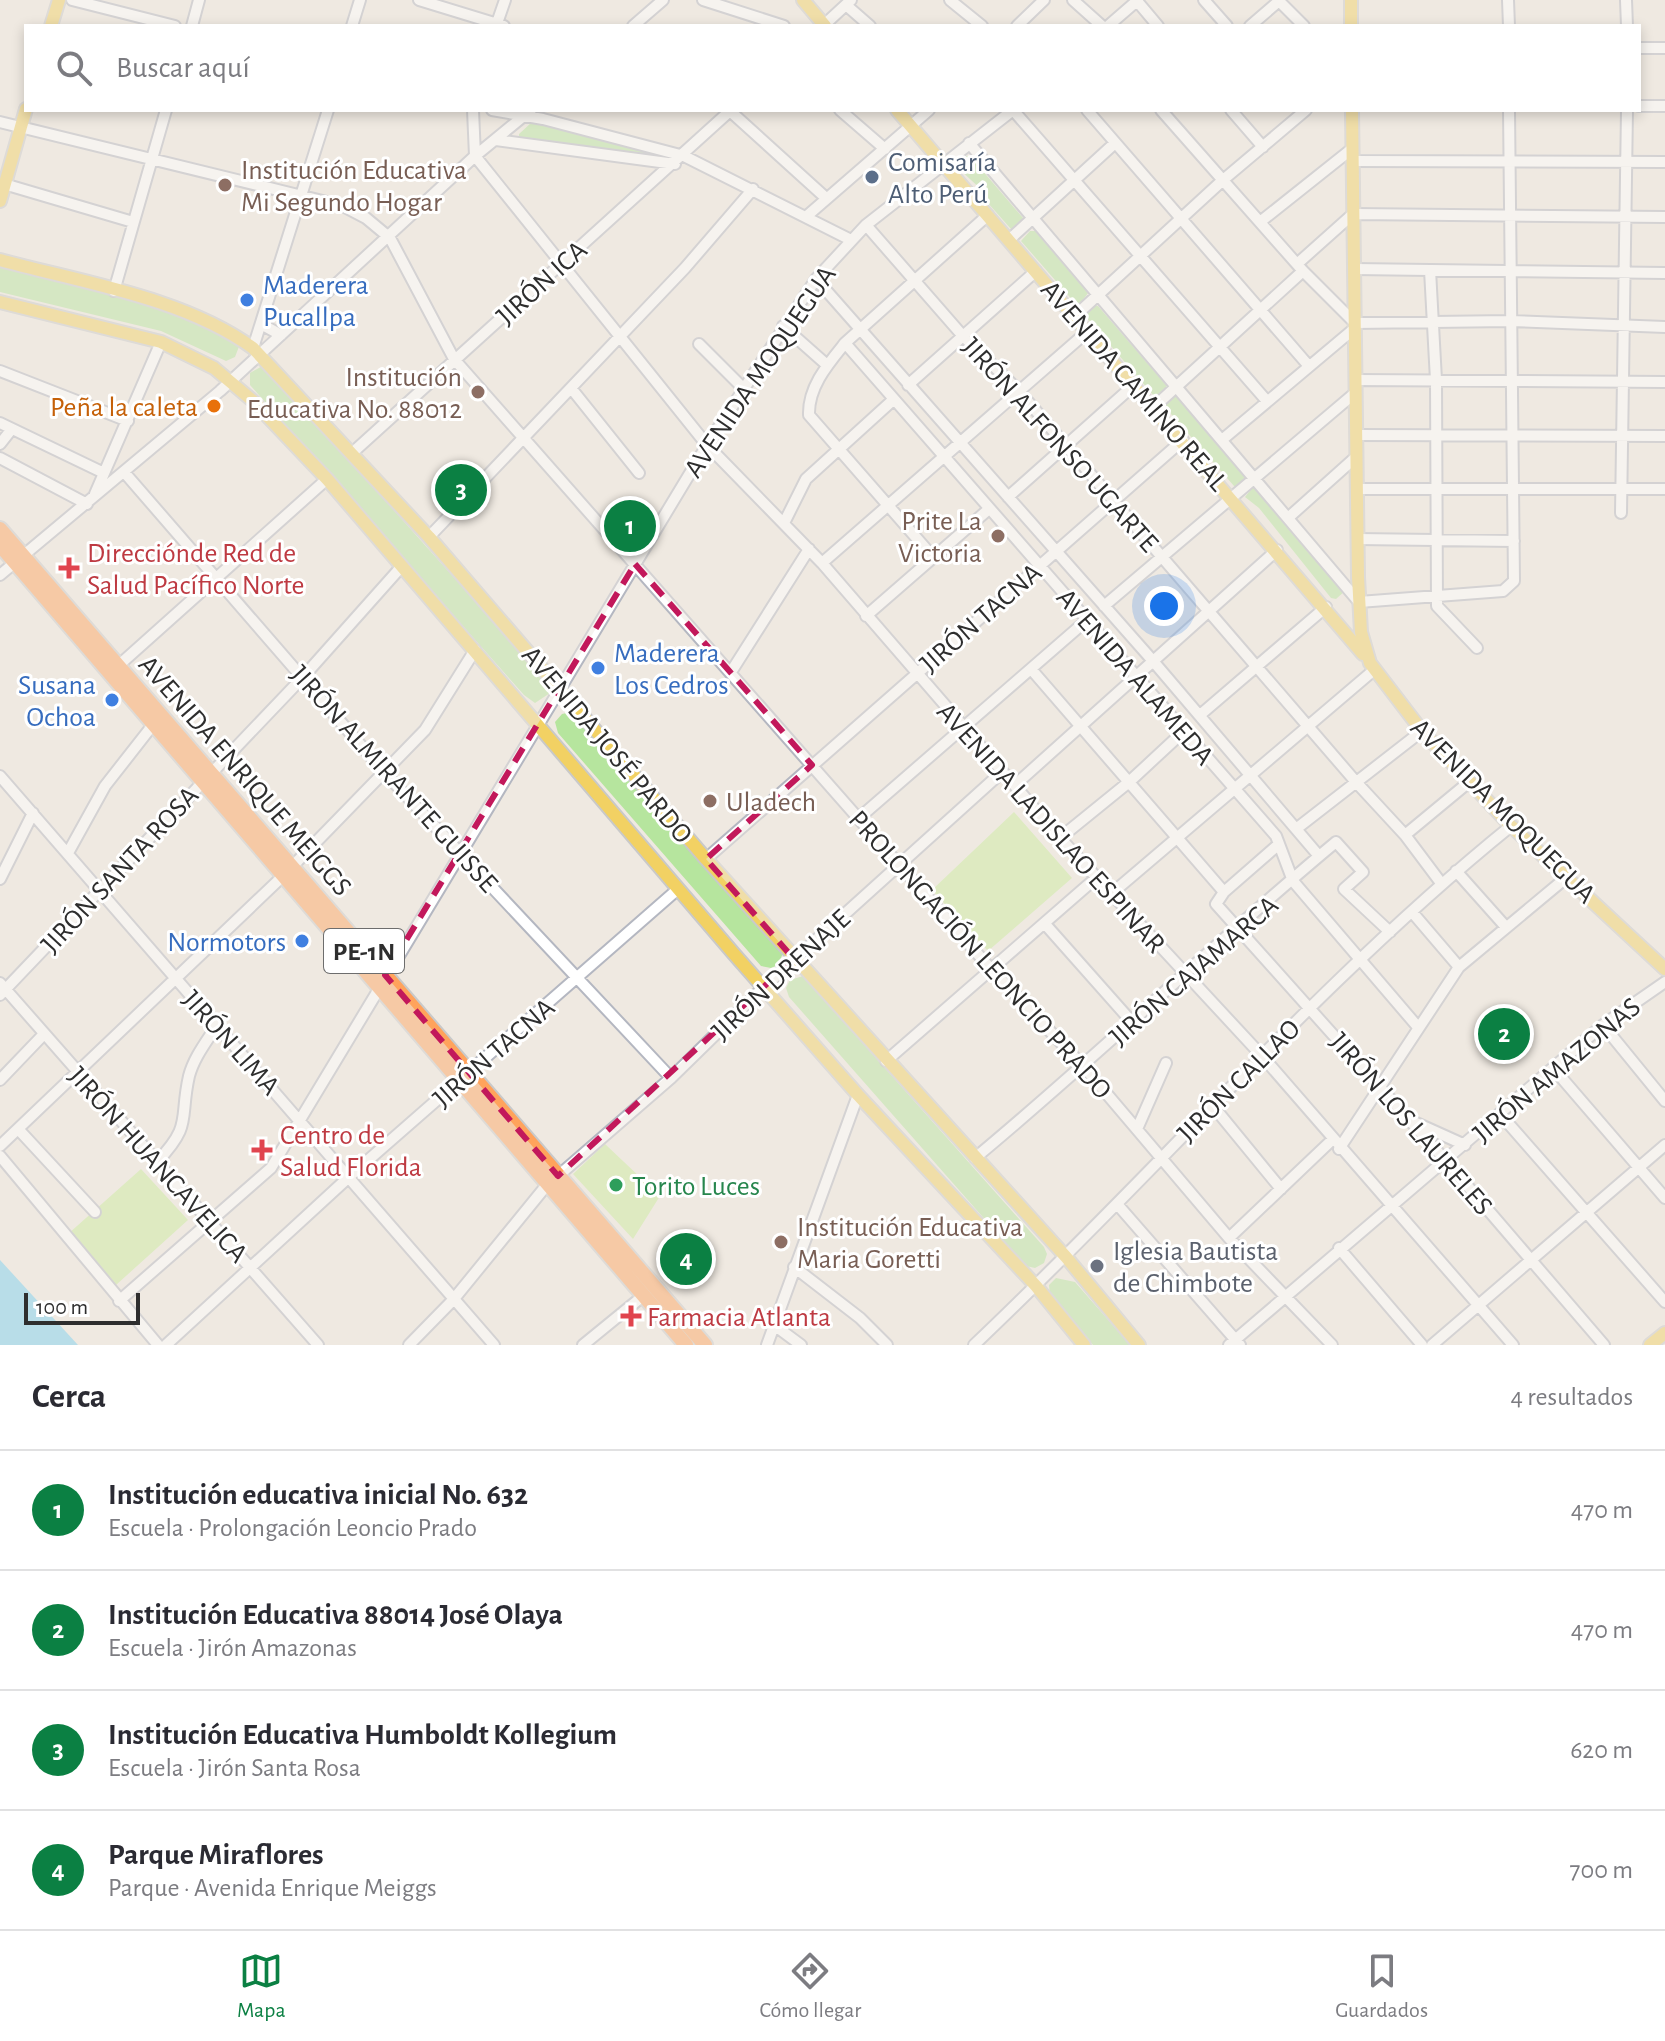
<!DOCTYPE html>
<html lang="es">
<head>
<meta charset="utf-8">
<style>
	:root { --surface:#fff; --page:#f7f7f7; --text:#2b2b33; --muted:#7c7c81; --line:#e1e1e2; --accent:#0b8043 }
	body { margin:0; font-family:"Alegreya Sans",sans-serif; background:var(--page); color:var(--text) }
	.scale { position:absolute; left:24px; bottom:20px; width:116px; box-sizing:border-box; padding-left:8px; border:4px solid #2e2e2e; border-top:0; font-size:22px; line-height:28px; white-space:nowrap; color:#2e2e2e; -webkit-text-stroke:6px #fff; paint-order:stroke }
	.you { position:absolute; left:1164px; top:606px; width:28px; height:28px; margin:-20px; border:6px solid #fff; border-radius:50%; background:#1a73e8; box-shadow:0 0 0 12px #1a73e833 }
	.badge { display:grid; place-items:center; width:52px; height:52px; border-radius:50%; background:var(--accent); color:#fff; font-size:26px; font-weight:700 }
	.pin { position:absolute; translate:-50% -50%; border:4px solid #fff; box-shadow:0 2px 8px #0006 }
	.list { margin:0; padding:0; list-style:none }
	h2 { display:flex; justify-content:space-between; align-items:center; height:104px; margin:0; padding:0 32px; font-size:34px }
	h2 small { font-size:26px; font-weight:400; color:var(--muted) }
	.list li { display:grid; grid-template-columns:52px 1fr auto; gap:24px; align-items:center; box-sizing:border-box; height:120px; padding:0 32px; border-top:2px solid var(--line) }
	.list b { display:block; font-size:30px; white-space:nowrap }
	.list p { margin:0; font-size:26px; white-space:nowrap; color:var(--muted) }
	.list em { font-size:26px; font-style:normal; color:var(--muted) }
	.icon { flex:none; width:44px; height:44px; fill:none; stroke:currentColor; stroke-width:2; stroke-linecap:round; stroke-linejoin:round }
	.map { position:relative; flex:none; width:1665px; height:1345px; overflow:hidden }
	.search { position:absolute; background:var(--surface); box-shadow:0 4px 12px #0003; left:24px; right:24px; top:24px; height:88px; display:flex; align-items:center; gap:20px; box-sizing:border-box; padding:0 28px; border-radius:0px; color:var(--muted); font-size:30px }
	.sheet { height:584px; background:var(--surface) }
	nav { display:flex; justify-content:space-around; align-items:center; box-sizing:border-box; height:112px; border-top:2px solid var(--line); background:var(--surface); font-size:22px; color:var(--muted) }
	nav a { display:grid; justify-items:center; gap:4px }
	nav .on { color:var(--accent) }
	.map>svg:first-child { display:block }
</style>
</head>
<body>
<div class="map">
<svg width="1665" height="1345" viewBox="0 0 1665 1345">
	<rect width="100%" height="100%" fill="#efe9e1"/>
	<path fill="#b6e59e" d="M532,122L662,153V156L519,139V134Z
		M965,156H970L1023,218L1016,229H1011L987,202L986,194L956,166Z
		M1030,231H1035L1088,293L1080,304L1075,303L1021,241Z
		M0,267L175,311L240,344L235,357L226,361L161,331L0,292Z
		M1093,306H1098L1167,386L1159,397L1154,396L1085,316Z
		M264,365L549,684L550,693L535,703L524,695L250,385V373Z
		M1173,396L1178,397L1246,476L1238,487L1234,486L1164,406Z
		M1253,487L1258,488L1345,591L1336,599L1331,598L1259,508L1245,497Z
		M571,712L783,953L778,965L771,968L761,966L558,733L555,722L562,714Z
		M803,976L1044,1247L1047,1254L1044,1263L1035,1268L1026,1266L789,997L786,988L790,980Z
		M697,1232L715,1253L675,1287L657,1266Z
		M1056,1278L1075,1282L1130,1345H1093L1050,1296L1049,1285Z"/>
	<path fill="#c9ec9a" d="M1014,812L1072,878L988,951L932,890Z
		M605,1144L660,1196L633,1239L573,1174Z
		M141,1169L188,1220L116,1285L68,1234Z"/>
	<path fill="#75cff0" d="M0,1260L78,1345H0Z"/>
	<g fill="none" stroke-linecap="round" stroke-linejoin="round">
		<g stroke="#b4b7c1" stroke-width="14">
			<path id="minor" d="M72,0L175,26
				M419,0L504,26
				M703,0L784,26
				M950,0L982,26
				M1073,0L1102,26
				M1204,0L1227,26
				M1278,0L1304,26
				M1508,0L1509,26
				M1626,0L1627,26
				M1137,1L1158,26
				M846,5L870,26
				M192,26L199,0
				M352,26L360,0
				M496,26L505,0
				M633,26L663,0
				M823,26L851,0
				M1017,26L1044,0
				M1108,26L1138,0
				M1250,26L1279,1
				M1639,48H1665
				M1639,106H1665
				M473,110L475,156L707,445L822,563L1060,838L1262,1056L1513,1345
				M492,110L543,119L684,156L851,240
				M840,110L885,149
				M1013,110L1266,400
				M1087,110L1308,365
				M1161,110L1303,271L1355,323L1510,321L1665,327
				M1231,110L1263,147
				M730,111L826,198
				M0,122L343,206L366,218L390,238L454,359L990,968L1084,1067L1229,1238L1332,1345
				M496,140L675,164
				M969,143L1359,602L1503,591L1514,581L1509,110
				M1353,161L1665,162
				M4,184L133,222
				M808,215L929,110
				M988,215L845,343L1276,836L1293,881L1417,1026
				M1260,222L1353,148
				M866,225L962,335L1018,390L1356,782L1405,835L1441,883
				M1009,240L1115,143
				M1297,264L1353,214L1665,217
				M1354,269L1665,273
				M1430,270L1436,380L1437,606L1477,648
				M816,279L1153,661L1319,856
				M114,291L166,110
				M1075,316L1223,180L1306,110
				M261,324L281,335
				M783,326L827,365
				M845,343C828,364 808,387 809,415L934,558
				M699,344L743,388
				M253,348L328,110
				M0,371L128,421
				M1355,380L1665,382
				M908,385L1036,271
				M571,388L639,473
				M1154,407L1303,271
				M0,423L104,473
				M1356,435L1665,436
				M1223,439L1355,328
				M0,444L11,430
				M351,454L731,110
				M0,458L87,504
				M124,472L384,772L671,1078
				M1357,489H1665
				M95,494L161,342
				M1008,497L1134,385
				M1621,513L1627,110
				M1289,517L1356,457
				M784,523L806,479L893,400
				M429,537L685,268L753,189
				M1357,539L1514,541
				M822,563L1088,331
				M0,575L220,391L475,156L531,110
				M1104,606L1355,393
				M866,616L989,509
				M118,666L327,479
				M1031,669L1224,892
				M731,672L809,549
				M1200,715L1326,607
				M0,776L494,1345
				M1015,785L1277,550
				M859,818L1087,620
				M1296,829L1422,731
				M1405,835L1469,782
				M1060,838L1129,782L1184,731
				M1279,844L1224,892L1216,904L1446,1161L1604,1345
				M69,851L105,786L152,726
				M706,859L1183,440
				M1456,871L1505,926
				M0,879L33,813
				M1111,894L1374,670
				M1412,912L1459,967
				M1045,924L1131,1021
				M0,983L318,1345
				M0,995L304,676L402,566
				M1603,1025L1665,1101
				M886,1061L1096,878
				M1554,1069L1665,1198
				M0,1080L44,1034
				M1213,1106L1281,1189
				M1500,1114L1665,1302
				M1414,1122L1465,1145
				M1137,1129L1166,1063
				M19,1130L95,1212
				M0,1146L284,875L425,730L475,650
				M1339,1149L1459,967L1567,877
				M0,1156L158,1345
				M975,1158C1098,1056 1213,944 1336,842L1363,872L1344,889L1390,932
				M157,1162C193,1124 179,1120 189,1076C194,1057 207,1041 217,1025
				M558,1176L671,1078L764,987L1002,772
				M1117,1204L1240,1345
				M1229,1238L1332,1140
				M1339,1248L1422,1345
				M794,1267L860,1318L887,1345
				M119,1301L271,1168L707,445L816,279L866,225L1013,110
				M774,1325L801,1345
				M166,1345L350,1176L678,889
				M409,1345L453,1300L546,1186
				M583,1345L643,1296
				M767,1345L858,1095
				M974,1345C1155,1174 1317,983 1511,826
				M1229,1345L1603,1025L1665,982
				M1432,1345L1665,1145"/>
		</g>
		<g stroke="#c9c9c9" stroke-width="16">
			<path id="major" d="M803,0L825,26
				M1351,0V26
				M51,26L59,0
				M897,110L1363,654
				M1352,110L1358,577L1361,632L1370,663L1422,731L1511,826L1665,969
				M0,201L26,109
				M0,260C81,282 185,298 253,348L429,537L706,859L1066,1257L1139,1345
				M0,302L161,342L214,368L253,401L327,479L734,954L858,1095L1036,1286L1084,1345
				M1650,1345L1665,1333"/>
		</g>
		<g stroke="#c9c9c9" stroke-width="18">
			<path id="highway" d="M0,529L705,1345
				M0,545L686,1345"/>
		</g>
		<use href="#minor" stroke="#fff" stroke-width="10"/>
		<use href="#major" stroke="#f2d163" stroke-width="12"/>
		<use href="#highway" stroke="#ffa35c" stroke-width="14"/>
	</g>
	<path d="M0 0H1665V1345H0ZM635,564L812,765L706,859L794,959L558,1176L385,975Z" fill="#efe9e1" fill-opacity=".55" fill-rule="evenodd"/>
	<path fill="none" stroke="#c2185b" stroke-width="6" stroke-dasharray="16 10" stroke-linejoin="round" d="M635,564L812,765L706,859L794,959L558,1176L385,975Z"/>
	<circle fill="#5c6f8a" stroke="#fff" stroke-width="3" cx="872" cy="177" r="8"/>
	<g fill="#8d6e63" stroke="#fff" stroke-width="3">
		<circle cx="225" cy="185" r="8"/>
		<circle cx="478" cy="392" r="8"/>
		<circle cx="998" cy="536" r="8"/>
		<circle cx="710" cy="801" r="8"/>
		<circle cx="781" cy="1242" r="8"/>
	</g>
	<g fill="#3f7fe0" stroke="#fff" stroke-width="3">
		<circle cx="247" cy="300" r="8"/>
		<circle cx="598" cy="668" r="8"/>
		<circle cx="112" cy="700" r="8"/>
		<circle cx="302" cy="941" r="8"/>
	</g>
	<circle fill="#e8710a" stroke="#fff" stroke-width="3" cx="214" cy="406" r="8"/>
	<g fill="#e0444e" stroke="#fff" stroke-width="3">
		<path d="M65 556h8v8h8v8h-8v8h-8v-8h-8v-8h8z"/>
		<path d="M258 1138h8v8h8v8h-8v8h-8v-8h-8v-8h8z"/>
		<path d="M627 1304h8v8h8v8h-8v8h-8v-8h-8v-8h8z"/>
	</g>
	<circle fill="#2e9e5b" stroke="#fff" stroke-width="3" cx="616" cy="1185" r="8"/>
	<circle fill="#6b7280" stroke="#fff" stroke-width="3" cx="1097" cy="1266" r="8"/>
	<g text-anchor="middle" stroke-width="6" stroke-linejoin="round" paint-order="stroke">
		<rect fill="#fff" stroke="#6d6d6d" stroke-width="2" x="324" y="929" width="80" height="44" rx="6"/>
		<g font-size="26" font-weight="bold" fill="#2e2e2e">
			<text x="364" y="960">PE-1N</text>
		</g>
		<g font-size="28" fill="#4e5e75" stroke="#fff" text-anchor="start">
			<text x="888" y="171">Comisaría<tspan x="888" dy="32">Alto Perú</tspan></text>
		</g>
		<g font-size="28" fill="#785e54" stroke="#fff" text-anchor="start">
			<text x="241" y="179">Institución Educativa<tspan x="241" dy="32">Mi Segundo Hogar</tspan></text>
			<text x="462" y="386" text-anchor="end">Institución<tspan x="462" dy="32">Educativa No. 88012</tspan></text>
			<text x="982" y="530" text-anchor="end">Prite La<tspan x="982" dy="32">Victoria</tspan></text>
			<text x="726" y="811">Uladech</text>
			<text x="797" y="1236">Institución Educativa<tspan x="797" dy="32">Maria Goretti</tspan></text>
		</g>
		<g font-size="28" fill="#2e2e2e" stroke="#fff">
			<text transform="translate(541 282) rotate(-42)" y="10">JIRÓN ICA</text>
			<text transform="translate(759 371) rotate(-56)" y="10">AVENIDA MOQUEGUA</text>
			<text transform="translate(1135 385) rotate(49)" y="10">AVENIDA CAMINO REAL</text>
			<text transform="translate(1061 444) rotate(48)" y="10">JIRÓN ALFONSO UGARTE</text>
			<text transform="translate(980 617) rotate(-41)" y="10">JIRÓN TACNA</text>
			<text transform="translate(1136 676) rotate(49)" y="10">AVENIDA ALAMEDA</text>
			<text transform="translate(608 744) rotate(50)" y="10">AVENIDA JOSÉ PARDO</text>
			<text transform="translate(246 775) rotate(49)" y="10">AVENIDA ENRIQUE MEIGGS</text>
			<text transform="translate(395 778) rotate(48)" y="10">JIRÓN ALMIRANTE GUISSE</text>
			<text transform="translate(1504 810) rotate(45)" y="10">AVENIDA MOQUEGUA</text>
			<text transform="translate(1052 827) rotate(48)" y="10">AVENIDA LADISLAO ESPINAR</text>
			<text transform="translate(119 869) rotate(-47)" y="10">JIRÓN SANTA ROSA</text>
			<text transform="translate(981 954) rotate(48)" y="10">PROLONGACIÓN LEONCIO PRADO</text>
			<text transform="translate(1193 970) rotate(-41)" y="10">JIRÓN CAJAMARCA</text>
			<text transform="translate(780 974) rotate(-43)" y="10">JIRÓN DRENAJE</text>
			<text transform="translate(232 1042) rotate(48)" y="10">JIRÓN LIMA</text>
			<text transform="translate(493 1052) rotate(-41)" y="10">JIRÓN TACNA</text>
			<text transform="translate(1556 1069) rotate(-40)" y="10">JIRÓN AMAZONAS</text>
			<text transform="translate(1238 1080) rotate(-45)" y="10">JIRÓN CALLAO</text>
			<text transform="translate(1412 1123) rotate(49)" y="10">JIRÓN LOS LAURELES</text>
			<text transform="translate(159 1164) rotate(48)" y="10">JIRÓN HUANCAVELICA</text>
		</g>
		<g font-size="28" fill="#366cbe" stroke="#fff" text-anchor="start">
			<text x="263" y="294">Maderera<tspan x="263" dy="32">Pucallpa</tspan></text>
			<text x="614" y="662">Maderera<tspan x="614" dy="32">Los Cedros</tspan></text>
			<text x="96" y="694" text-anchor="end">Susana<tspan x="96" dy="32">Ochoa</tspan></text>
			<text x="286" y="951" text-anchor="end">Normotors</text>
		</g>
		<g font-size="28" fill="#c56008" stroke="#fff" text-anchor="end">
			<text x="198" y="416">Peña la caleta</text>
		</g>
		<g font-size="28" fill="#be3a42" stroke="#fff" text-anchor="start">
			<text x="87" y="562">Direcciónde Red de<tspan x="87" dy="32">Salud Pacífico Norte</tspan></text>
			<text x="280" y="1144">Centro de<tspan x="280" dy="32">Salud Florida</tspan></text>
			<text x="647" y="1326">Farmacia Atlanta</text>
		</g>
		<g font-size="28" fill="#27864d" stroke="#fff" text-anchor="start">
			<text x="632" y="1195">Torito Luces</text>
		</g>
		<g font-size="28" fill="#5b616d" stroke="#fff" text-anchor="start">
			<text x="1113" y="1260">Iglesia Bautista<tspan x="1113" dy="32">de Chimbote</tspan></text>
		</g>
	</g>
</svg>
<div class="scale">100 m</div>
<div class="you"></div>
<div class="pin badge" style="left:630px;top:526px">1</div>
<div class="pin badge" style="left:1504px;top:1034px">2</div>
<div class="pin badge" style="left:461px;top:490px">3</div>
<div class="pin badge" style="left:686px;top:1259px">4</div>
<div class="search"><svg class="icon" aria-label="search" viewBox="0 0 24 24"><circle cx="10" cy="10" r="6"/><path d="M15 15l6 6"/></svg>Buscar aquí</div>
</div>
<section class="sheet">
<h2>Cerca<small>4 resultados</small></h2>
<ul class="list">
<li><span class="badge">1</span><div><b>Institución educativa inicial No. 632</b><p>Escuela · Prolongación Leoncio Prado</p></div><em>470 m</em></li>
<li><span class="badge">2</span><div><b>Institución Educativa 88014 José Olaya</b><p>Escuela · Jirón Amazonas</p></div><em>470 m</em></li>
<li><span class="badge">3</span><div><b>Institución Educativa Humboldt Kollegium</b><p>Escuela · Jirón Santa Rosa</p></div><em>620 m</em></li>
<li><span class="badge">4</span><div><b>Parque Miraflores</b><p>Parque · Avenida Enrique Meiggs</p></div><em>700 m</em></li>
</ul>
</section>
<nav>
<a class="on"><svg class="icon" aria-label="map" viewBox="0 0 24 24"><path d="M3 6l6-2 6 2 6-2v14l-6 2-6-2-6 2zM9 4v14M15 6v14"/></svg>Mapa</a>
<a><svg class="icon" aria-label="directions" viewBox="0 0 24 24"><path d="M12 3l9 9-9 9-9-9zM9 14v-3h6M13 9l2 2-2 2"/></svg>Cómo llegar</a>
<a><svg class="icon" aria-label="saved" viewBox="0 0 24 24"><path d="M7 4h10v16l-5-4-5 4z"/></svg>Guardados</a>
</nav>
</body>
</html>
